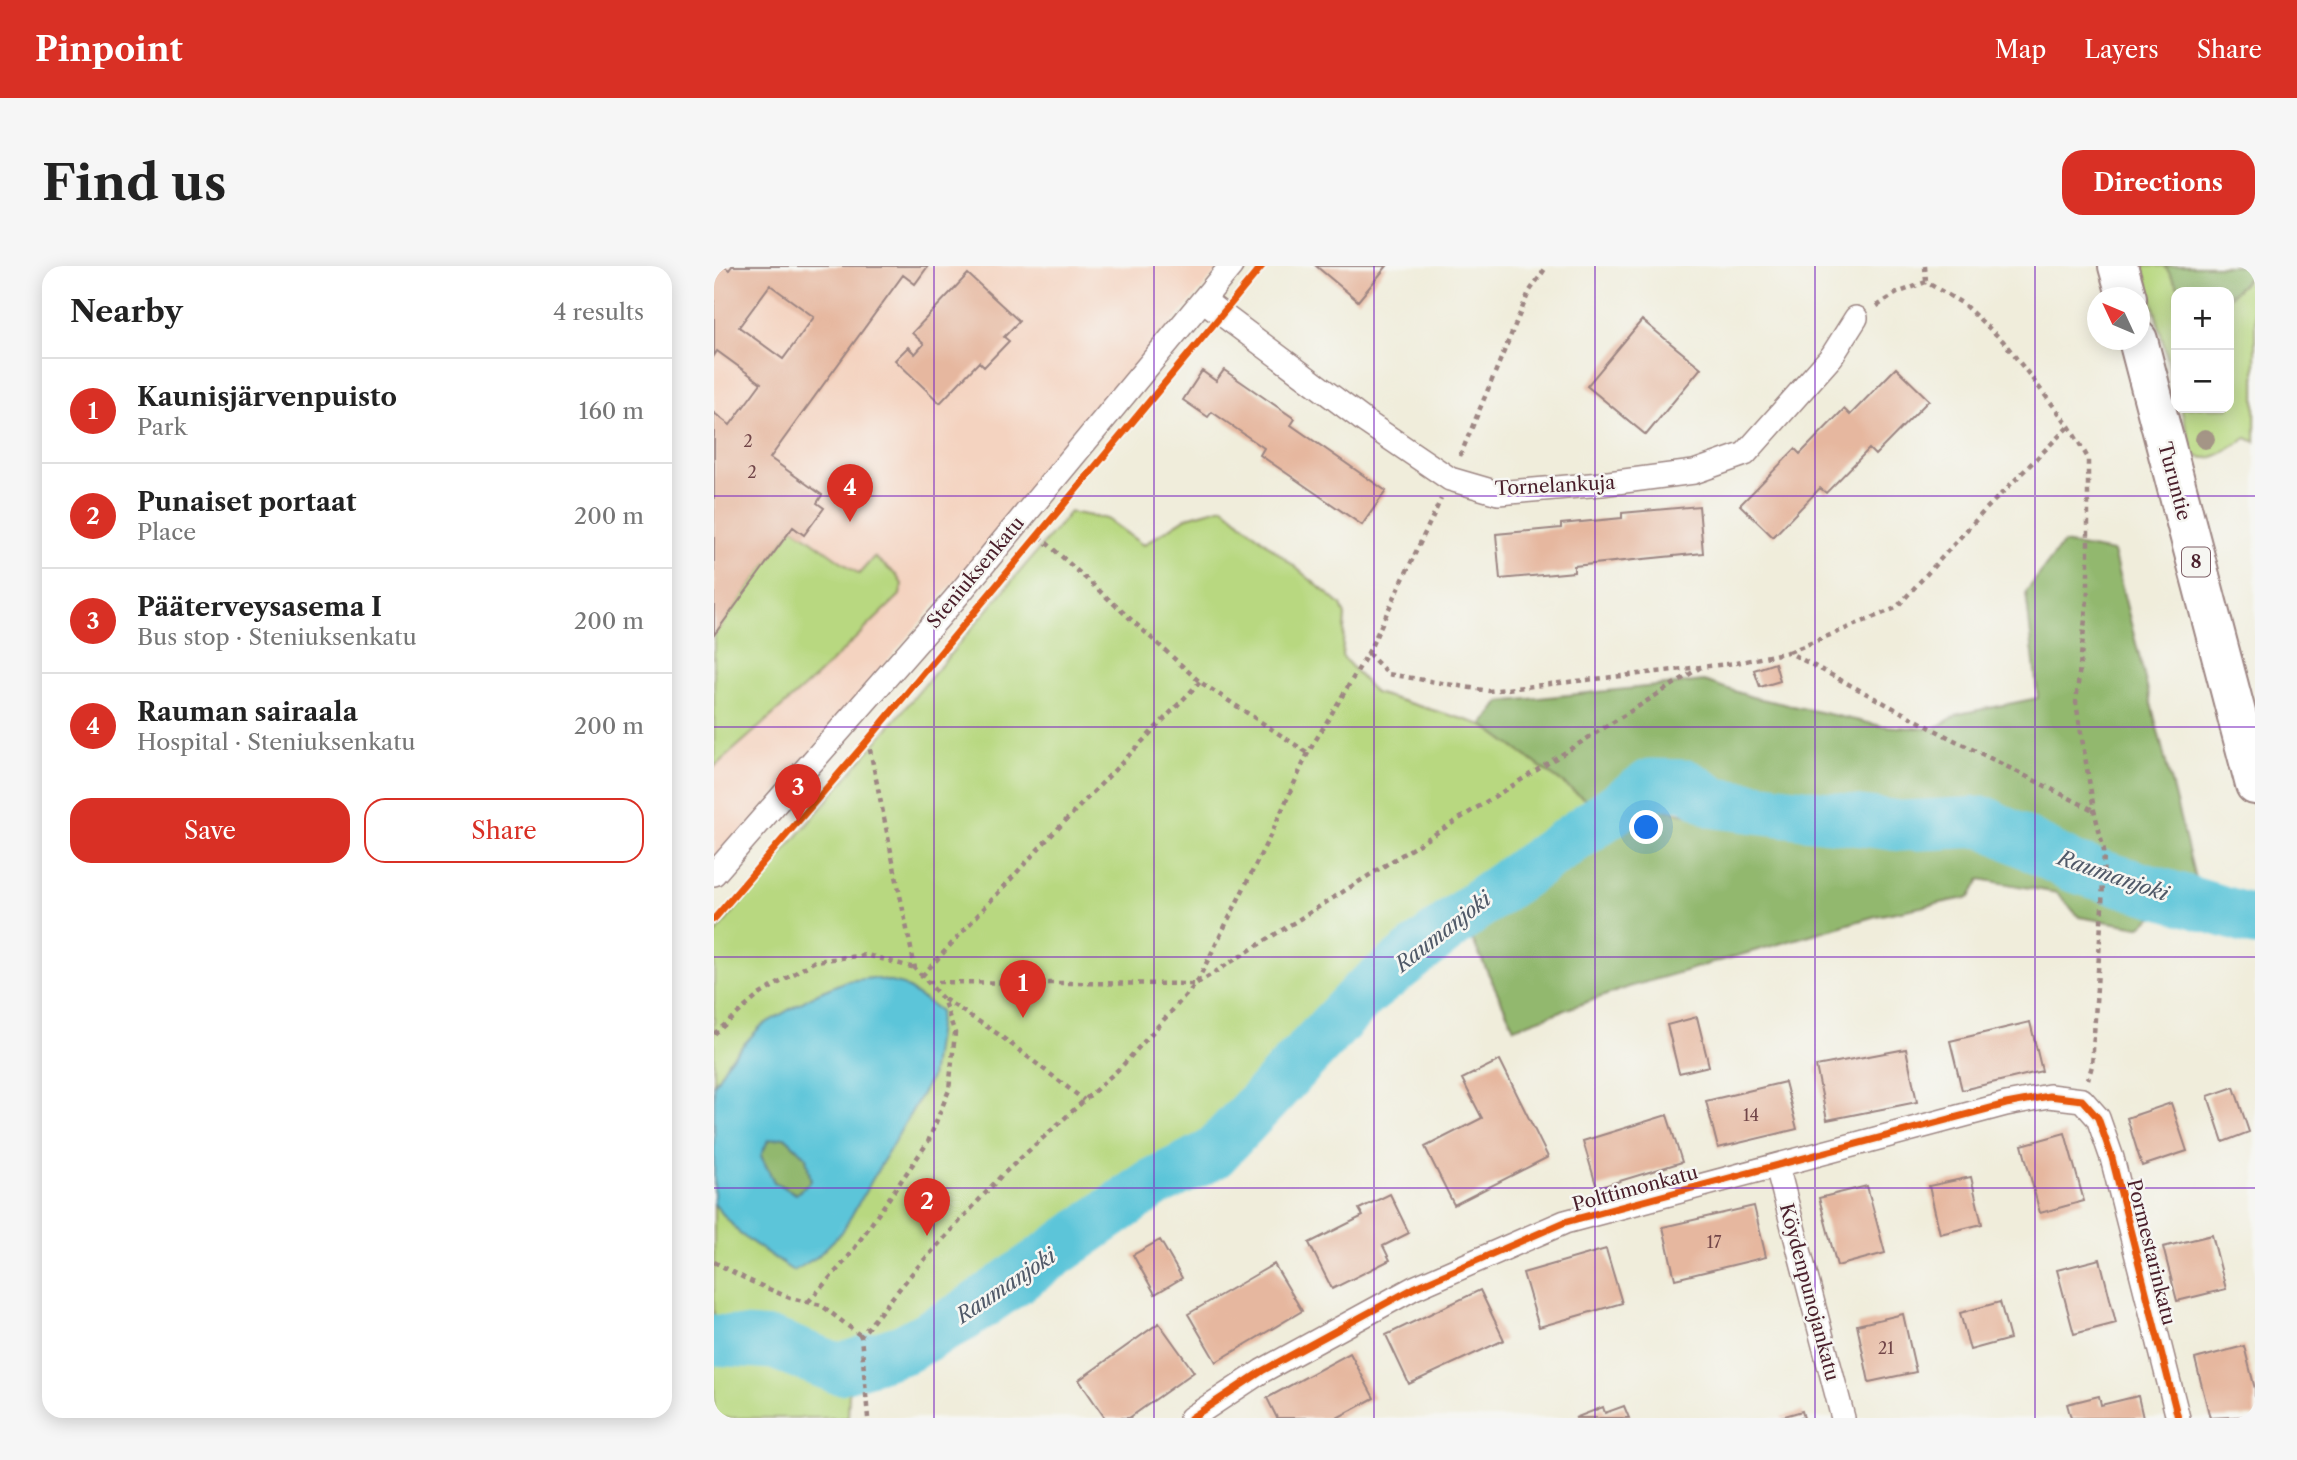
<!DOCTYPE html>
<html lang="en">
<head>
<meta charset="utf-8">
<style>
	:root { --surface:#fff; --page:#f6f6f6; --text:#222; --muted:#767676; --line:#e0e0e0; --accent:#d93025 }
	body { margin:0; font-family:"Libre Caslon Text",serif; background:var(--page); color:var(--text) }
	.controls { position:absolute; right:21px; top:21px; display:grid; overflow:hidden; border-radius:14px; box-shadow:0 4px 18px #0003 }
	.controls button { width:63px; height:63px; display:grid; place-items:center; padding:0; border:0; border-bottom:2px solid var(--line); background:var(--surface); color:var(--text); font:35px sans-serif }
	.compass { position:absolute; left:1373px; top:21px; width:63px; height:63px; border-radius:50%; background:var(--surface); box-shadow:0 4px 18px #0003; rotate:314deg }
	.you { position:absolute; left:933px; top:562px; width:24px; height:24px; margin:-18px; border:5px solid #fff; border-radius:50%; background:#1a73e8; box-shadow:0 0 0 10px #1a73e833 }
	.badge { display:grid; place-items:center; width:46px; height:46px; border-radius:50%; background:var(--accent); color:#fff; font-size:23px; font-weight:700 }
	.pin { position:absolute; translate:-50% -58px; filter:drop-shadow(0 2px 4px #0008) }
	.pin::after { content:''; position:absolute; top:37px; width:24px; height:21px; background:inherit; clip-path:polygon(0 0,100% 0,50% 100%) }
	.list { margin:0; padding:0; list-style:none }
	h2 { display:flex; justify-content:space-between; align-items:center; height:91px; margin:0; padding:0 28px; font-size:30px }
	h2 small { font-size:23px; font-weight:400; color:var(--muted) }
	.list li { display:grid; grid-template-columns:46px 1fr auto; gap:21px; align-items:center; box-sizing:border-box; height:105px; padding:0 28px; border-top:2px solid var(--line) }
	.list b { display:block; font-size:26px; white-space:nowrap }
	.list p { margin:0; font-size:23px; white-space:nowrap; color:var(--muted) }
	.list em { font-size:23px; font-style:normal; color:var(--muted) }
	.actions { display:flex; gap:14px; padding:21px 28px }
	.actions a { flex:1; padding:16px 0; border:2px solid var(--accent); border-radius:21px; text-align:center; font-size:24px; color:var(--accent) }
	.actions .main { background:var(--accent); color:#fff }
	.map { position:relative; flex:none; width:1541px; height:1152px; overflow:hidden; border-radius:21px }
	header { display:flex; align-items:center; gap:42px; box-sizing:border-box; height:98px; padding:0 35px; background:var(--accent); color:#fff }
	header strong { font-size:33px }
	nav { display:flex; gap:38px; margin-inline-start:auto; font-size:24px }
	.intro { display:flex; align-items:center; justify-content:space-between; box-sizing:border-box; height:168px; padding:0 42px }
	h1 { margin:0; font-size:49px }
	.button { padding:18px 32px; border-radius:21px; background:var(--accent); color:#fff; font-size:24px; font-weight:700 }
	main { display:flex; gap:42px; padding:0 42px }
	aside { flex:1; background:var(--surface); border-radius:21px; box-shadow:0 4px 18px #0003 }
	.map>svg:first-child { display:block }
</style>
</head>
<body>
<header>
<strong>Pinpoint</strong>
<nav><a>Map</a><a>Layers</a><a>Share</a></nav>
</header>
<div class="intro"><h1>Find us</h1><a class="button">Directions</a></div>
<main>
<aside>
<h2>Nearby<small>4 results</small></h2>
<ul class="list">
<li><span class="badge">1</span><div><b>Kaunisjärvenpuisto</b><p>Park</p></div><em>160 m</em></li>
<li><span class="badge">2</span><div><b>Punaiset portaat</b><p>Place</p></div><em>200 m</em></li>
<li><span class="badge">3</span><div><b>Pääterveysasema I</b><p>Bus stop · Steniuksenkatu</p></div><em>200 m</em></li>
<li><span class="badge">4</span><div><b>Rauman sairaala</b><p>Hospital · Steniuksenkatu</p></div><em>200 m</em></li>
</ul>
<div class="actions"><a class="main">Save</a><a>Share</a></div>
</aside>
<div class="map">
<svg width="1541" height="1152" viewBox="0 0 1541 1152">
	<rect width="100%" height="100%" fill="#f6f6f2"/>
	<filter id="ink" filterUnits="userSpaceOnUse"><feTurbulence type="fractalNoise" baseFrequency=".0143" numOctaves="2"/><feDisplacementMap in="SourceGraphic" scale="14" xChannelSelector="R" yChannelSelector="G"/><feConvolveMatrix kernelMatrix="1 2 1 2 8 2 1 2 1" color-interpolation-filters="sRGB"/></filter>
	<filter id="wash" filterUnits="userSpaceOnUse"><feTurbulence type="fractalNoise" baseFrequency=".00686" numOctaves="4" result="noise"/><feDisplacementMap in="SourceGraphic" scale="28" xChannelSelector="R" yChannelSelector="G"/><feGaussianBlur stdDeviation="1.57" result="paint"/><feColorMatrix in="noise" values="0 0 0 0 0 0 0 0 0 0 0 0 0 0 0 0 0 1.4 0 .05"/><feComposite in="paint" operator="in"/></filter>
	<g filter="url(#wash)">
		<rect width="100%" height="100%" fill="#f0eddb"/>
		<path fill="#f4d3c0" d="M0,0H507L0,600Z"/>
		<path fill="#b8d880" stroke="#817c56" stroke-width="2" d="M1429,0H1451L1467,26H1462V124Z
			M1538,9L1541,11V176L1533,172C1517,181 1498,199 1480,189L1467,142H1515V31Z
			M509,241L627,339L631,350L628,390L661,427L769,459L879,539L681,689L554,815L503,869L424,916L290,1010L202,1067L124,1083L135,1128L134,1152H0V669L356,246L393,253L429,279L473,251Z
			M79,261L145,308L160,291L182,309L188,318L186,329L103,410L0,501V369Z"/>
		<path fill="#92b86e" stroke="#6e6c4c" stroke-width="2" d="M1451,0H1541V11L1537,9L1515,31V26H1467Z
			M1349,277L1399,286L1483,620L1328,578L1271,542L1183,551L1073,524L1023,532L982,500L950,498L879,539L769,459L786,436L990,415L1038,431L1168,460L1219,463L1245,448L1324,432L1312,326Z
			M929,538L1006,556L1147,573H1271L1360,616L1447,645L1425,661L1365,651L1343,627L1266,613L1256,631L1162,650L915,721L800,762L753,662L838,596Z
			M71,871L92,891L97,915L82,928L60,916L47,890L54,873Z"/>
		<path fill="#5cc5d9" stroke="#537282" stroke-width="2" fill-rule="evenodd" d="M159,712L189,719L226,745L217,812L128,966L103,991L79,1005L26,968L0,938V819L14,795L47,760L104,727L132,715ZM71,871L92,891L97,915L82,928L60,916L47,890L54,874Z"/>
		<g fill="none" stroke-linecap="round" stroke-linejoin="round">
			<path stroke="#5cc5d9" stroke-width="51" d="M0,1074L60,1078L125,1103L190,1083L248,1051L438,918L499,888L650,727L764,638L937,518L973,519L1002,537L1187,560L1271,556L1359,601L1541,655"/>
		</g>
		<g id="blocks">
			<path fill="#e6b79f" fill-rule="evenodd" d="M0,0H10L15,4L18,0H214L201,18L189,9L56,192L108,229L103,237L110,242L90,269L79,261L0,369V147L16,159L47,117L3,85L0,90ZM56,19L100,51L69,93L25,61Z
				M602,0H673L644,35Z
				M254,8L305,55L290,71L295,75L270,101L265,96L226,137L181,94L194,81L201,88L210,78L198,67Z
				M928,54L987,102L932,169L873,120Z
				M1182,102L1215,134L1161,189L1155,183L1112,227L1106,222L1059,271L1026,239L1081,183L1086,188L1130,143L1136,149Z
				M510,104L581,153L577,159L672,225L648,259L546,189L550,182L498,146L494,151L469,134L488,105L502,115Z
				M985,240L989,287L860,300V306L786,313L782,268L847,262V258L908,252V247Z
				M1061,397L1066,415L1046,421L1040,404Z
				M983,751L995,800L965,807L953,759Z
				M1316,756L1328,805L1248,824L1236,775Z
				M1192,783L1203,836L1113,854L1102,800Z
				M786,794L834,891L740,939L711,881L768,852L748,813Z
				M1071,816L1083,863L1004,882L992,835Z
				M1520,821L1535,866L1509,876L1494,830Z
				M1457,837L1473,885L1428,900L1413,852Z
				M953,849L968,896L883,922L869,875Z
				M1351,867L1370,935L1326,947L1308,879Z
				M1257,911L1268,958L1226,968L1215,920Z
				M1153,920L1171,987L1123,1000L1105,932Z
				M676,928L695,967L669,980L676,994L618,1023L595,977L649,950L645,943Z
				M1040,940L1052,991L961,1013L949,961Z
				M1498,969L1512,1023L1463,1035L1449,981Z
				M446,974L468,1012L441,1028L419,989Z
				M892,983L908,1037L825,1061L809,1007Z
				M1386,993L1402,1057L1360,1068L1343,1004Z
				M560,998L588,1045L502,1096L474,1048Z
				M766,1024L790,1074L695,1118L672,1069Z
				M1286,1036L1296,1073L1256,1084L1246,1047Z
				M1189,1048L1202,1106L1155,1116L1143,1059Z
				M445,1057L480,1106L415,1152H391L365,1114Z
				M1530,1080L1541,1123V1150L1496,1152L1481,1093Z
				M636,1087L660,1132L623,1152H563L553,1132Z
				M1385,1130L1387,1139L1424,1130L1429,1152H1357L1353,1138Z
				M910,1140L915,1152H861L889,1141L891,1147Z
				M1088,1145L1090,1152H1067V1151Z"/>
		</g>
	</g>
	<g filter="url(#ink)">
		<use href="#blocks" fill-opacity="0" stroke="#9d8683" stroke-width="2"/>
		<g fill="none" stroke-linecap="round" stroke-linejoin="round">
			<g stroke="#9d8683" stroke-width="26">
				<path id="minor" d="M489,34L652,156L736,213L784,227L887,218L980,206L1031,188L1118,90L1142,52
					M0,608L240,334L517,0
					M1063,900L1129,1152
					M477,1152L548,1105L700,1022L851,956L1292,838L1335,830L1368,834L1384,852L1398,892L1464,1152"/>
			</g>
			<g stroke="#9d8683" stroke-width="42">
				<path id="trunk" d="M1404,0L1413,32
					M1424,74L1541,519"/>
			</g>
			<path stroke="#9d8683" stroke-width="4.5" stroke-dasharray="5 5" stroke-linecap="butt" d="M1211,0L1212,16
				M1163,40L1183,27L1212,16L1248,37L1289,75L1355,160L1374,192V325L1362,437L1380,544L1390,584L1388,641L1378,800L1374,813
				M746,190L815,26L833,0
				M325,270L486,416L594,487
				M1075,386L1182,342L1271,244L1355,160
				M654,387L674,408L775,425L1022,397L1074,386L1236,472L1379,544
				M208,710L327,580L486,416
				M214,716L482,718L558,566L594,487L654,387L727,233
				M230,733L284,768L370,834
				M0,768L45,729L101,695L153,689L201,702
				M0,996L34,1014L76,1032L107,1039L147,1070
				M94,1036L133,993L214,876L235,824L241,767L229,733L201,702L154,474
				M154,1152L147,1070L200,1005L287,910L408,800L482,718L987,401"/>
			<use href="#minor" stroke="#fff" stroke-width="23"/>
			<use href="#trunk" stroke="#fff" stroke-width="38"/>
			<g stroke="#f6f6f2" stroke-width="11">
				<path id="cycleway" d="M0,653L154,474L548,0
					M477,1152L548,1105L700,1022L851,956L1292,838L1335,830L1368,834L1384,852L1398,892L1464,1152"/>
			</g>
			<use href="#cycleway" stroke="#e8590c" stroke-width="7"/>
		</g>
		<circle fill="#a49586" cx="1491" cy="173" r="10"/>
	</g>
	<path fill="none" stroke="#7b2cbf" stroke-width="2" stroke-opacity="0.55" d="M220,0V1152M440,0V1152M660,0V1152M881,0V1152M1101,0V1152M1321,0V1152M0,230H1541M0,461H1541M0,691H1541M0,922H1541"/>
	<g text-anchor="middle" stroke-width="5" stroke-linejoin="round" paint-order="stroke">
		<g font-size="16" fill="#714548">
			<text x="34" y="181">2</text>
			<text x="38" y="212">2</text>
			<text x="1037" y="855">14</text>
			<text x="1000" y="982">17</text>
			<text x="1172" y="1088">21</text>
		</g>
		<rect fill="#f6f6f2" stroke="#7e6067" stroke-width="2" x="1468" y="281.5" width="28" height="29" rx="5"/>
		<g font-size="18" font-weight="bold" fill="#4a1f2b">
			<text x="1482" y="302">8</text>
		</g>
		<g font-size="19" fill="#4a1f2b" stroke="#f6f6f2">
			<text transform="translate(1461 215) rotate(75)" y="7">Turuntie</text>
			<text transform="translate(841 219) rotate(-3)" y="7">Tornelankuja</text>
			<text transform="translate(261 306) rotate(-50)" y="7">Steniuksenkatu</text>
			<text transform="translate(921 922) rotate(-15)" y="7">Polttimonkatu</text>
			<text transform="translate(1438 986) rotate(76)" y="7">Pormestarinkatu</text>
			<text transform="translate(1096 1026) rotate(75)" y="7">Köydenpunojankatu</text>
		</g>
		<g font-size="21" font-style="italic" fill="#505968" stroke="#f6f6f2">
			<text transform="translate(1399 610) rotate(19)" y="7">Raumanjoki</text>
			<text transform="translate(729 666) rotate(-38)" y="7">Raumanjoki</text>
			<text transform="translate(292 1020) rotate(-34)" y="7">Raumanjoki</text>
		</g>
	</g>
</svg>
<div class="controls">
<button>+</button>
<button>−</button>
</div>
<svg class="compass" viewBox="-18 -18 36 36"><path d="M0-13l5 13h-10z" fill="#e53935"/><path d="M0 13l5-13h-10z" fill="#767676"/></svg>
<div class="you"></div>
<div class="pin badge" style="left:309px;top:752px">1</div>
<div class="pin badge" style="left:213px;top:970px">2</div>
<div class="pin badge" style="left:84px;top:556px">3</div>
<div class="pin badge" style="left:136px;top:256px">4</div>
</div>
</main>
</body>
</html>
